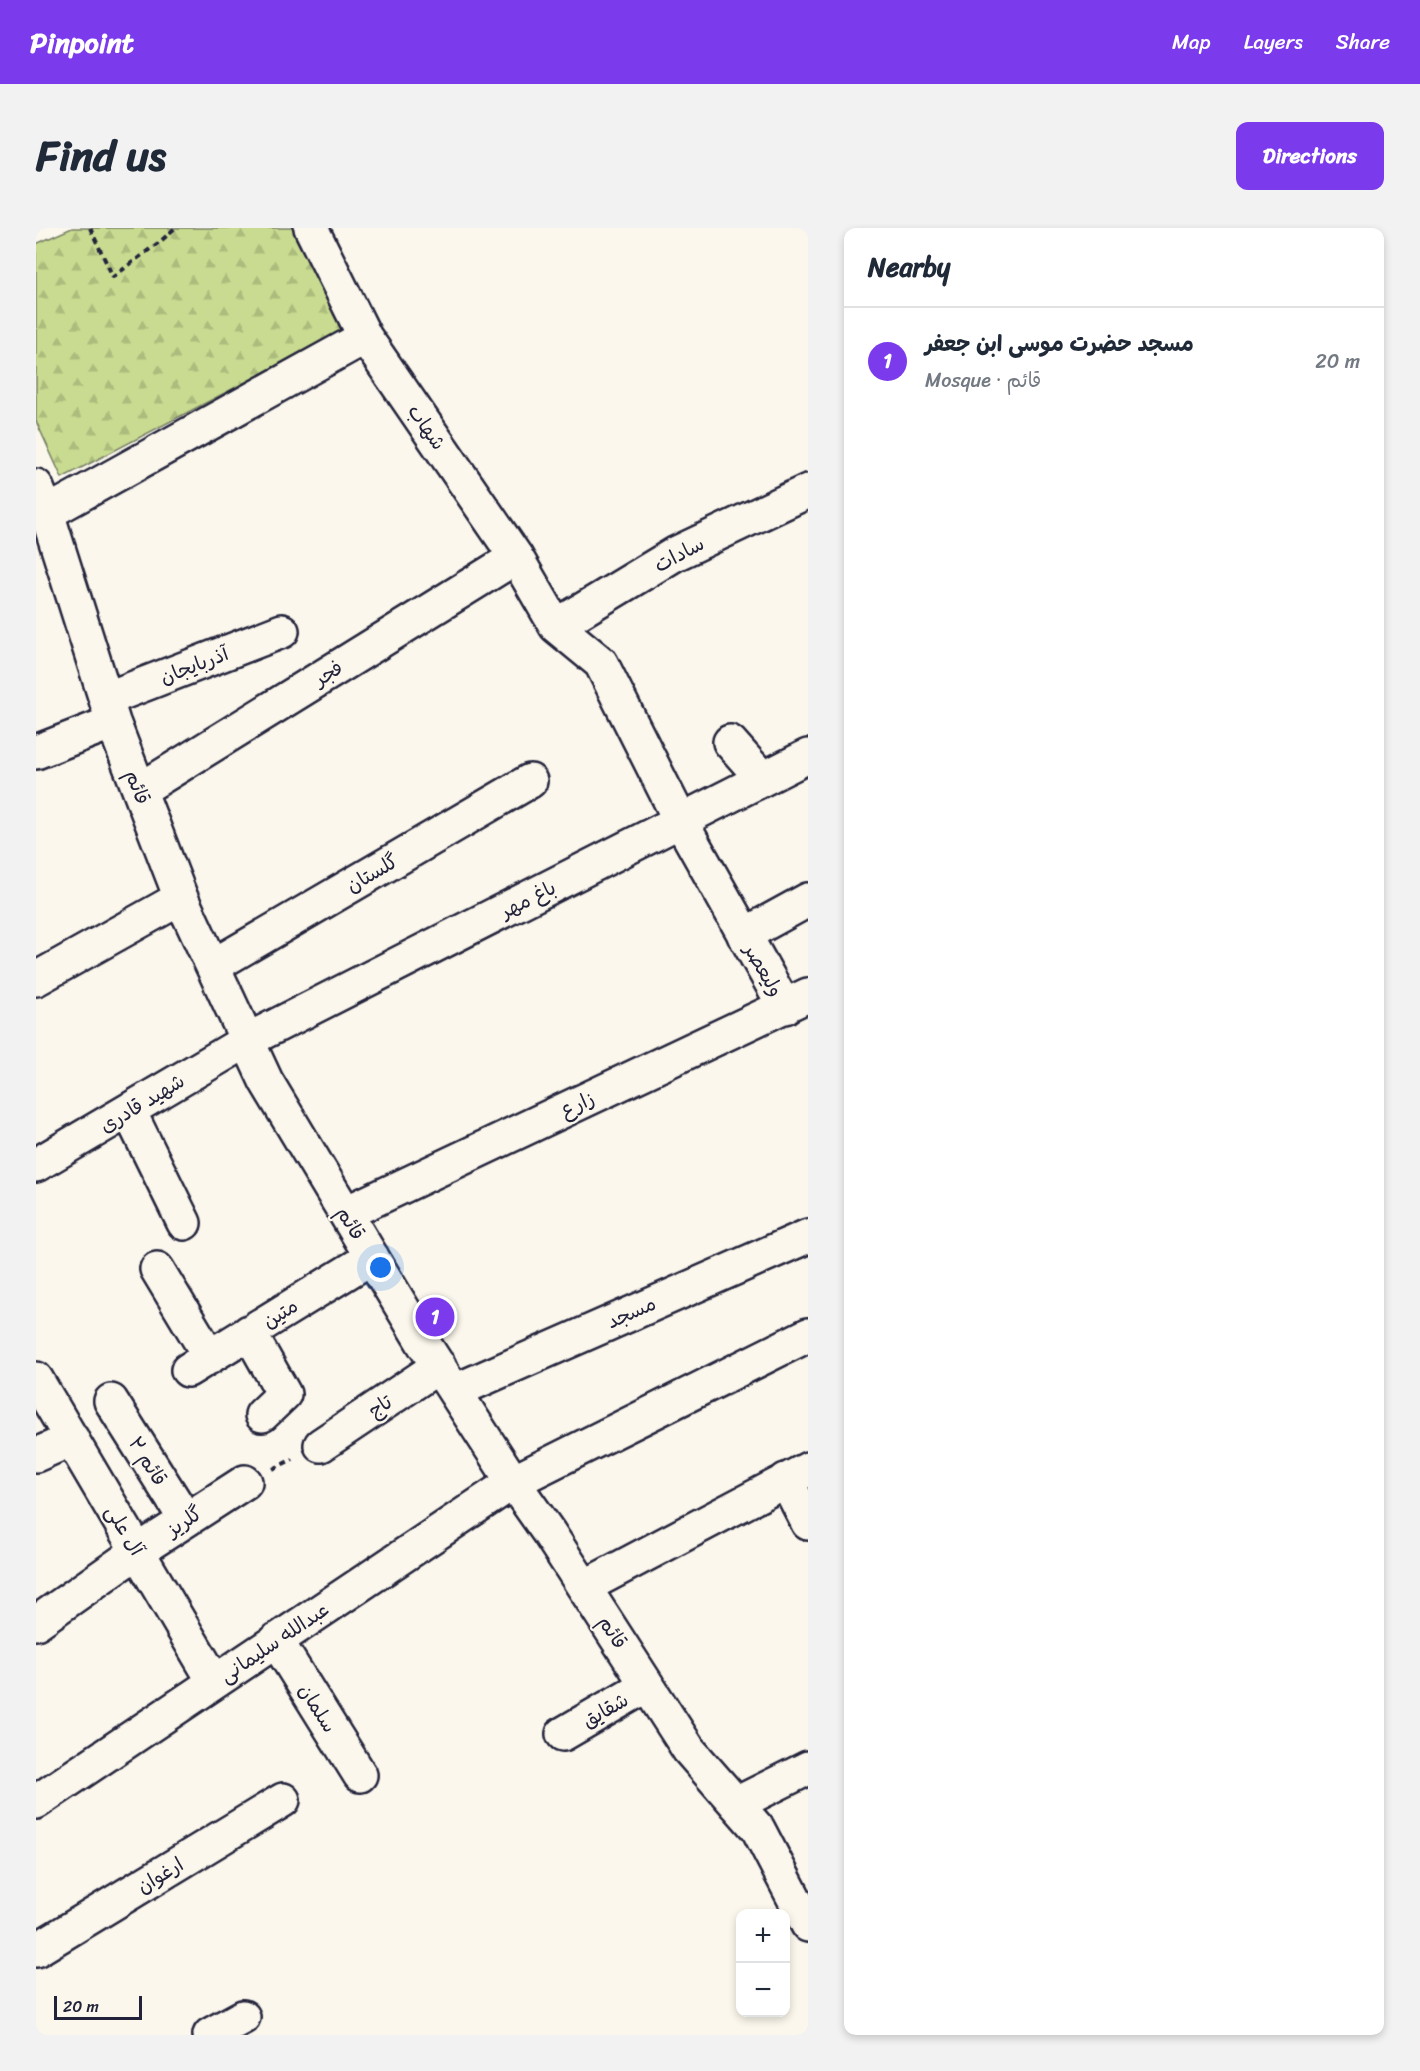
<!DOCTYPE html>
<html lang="en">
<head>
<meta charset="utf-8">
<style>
	:root { --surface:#fff; --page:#f2f2f3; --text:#1f2937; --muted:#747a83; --line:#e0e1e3; --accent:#7c3aed }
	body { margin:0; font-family:Sriracha,"Playpen Sans Arabic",sans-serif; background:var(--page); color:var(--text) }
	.controls { position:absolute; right:18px; bottom:18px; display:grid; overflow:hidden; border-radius:12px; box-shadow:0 3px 9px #0003 }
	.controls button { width:54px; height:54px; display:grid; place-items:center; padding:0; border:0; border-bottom:2px solid var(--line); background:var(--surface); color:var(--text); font:30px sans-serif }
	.scale { position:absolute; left:18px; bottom:15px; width:88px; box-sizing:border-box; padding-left:6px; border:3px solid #22223b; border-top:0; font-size:16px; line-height:21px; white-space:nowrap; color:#22223b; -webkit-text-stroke:4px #fbf7ec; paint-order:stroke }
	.you { position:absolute; left:345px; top:1040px; width:21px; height:21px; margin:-15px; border:4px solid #fff; border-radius:50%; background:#1a73e8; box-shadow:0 0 0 9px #1a73e833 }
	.badge { display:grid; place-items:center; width:39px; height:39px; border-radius:50%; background:var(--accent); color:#fff; font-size:20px; font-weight:700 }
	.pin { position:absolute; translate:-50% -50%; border:3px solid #fff; box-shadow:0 2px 6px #0006 }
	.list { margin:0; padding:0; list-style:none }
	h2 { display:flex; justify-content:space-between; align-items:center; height:78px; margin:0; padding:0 24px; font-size:26px }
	h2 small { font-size:20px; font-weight:400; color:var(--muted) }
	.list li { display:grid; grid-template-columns:39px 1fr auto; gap:18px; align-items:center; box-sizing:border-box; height:108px; padding:0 24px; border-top:2px solid var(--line) }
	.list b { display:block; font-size:22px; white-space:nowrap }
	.list p { margin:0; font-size:20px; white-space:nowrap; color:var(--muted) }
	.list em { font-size:20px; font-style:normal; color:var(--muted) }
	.map { position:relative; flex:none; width:772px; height:1807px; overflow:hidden; border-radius:12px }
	header { display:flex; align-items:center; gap:36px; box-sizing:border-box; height:84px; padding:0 30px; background:var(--accent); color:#fff }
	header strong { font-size:28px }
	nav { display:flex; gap:33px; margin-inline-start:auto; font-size:21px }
	.intro { display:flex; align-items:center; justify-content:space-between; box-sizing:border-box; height:144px; padding:0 36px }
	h1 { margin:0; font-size:42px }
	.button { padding:15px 27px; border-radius:12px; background:var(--accent); color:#fff; font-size:21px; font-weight:700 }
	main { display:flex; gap:36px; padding:0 36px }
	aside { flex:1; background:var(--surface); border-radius:12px; box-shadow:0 3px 9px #0003 }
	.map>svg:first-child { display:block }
</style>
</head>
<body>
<header>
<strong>Pinpoint</strong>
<nav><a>Map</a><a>Layers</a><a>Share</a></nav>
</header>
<div class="intro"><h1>Find us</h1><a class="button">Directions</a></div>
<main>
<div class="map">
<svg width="772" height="1807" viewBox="0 0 772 1807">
	<defs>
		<pattern id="forest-firs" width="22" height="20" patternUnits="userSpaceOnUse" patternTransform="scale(1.5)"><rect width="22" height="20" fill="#c9db90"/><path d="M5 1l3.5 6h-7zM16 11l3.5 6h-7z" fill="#acbc7d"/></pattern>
	</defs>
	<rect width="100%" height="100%" fill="#fbf7ec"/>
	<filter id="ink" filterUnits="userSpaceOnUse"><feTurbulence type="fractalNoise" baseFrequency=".0167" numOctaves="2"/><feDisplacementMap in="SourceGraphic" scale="12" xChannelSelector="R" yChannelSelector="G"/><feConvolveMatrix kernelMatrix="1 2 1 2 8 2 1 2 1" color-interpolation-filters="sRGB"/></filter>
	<g filter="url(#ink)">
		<path fill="url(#forest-firs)" stroke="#767e66" stroke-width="1.5" d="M36,0H281L324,94L26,250L0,193V16Z"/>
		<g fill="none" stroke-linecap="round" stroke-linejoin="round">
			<g stroke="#22223b" stroke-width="38">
				<path id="minor" d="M275,0L329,109
					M0,258L11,285L77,494L145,670L230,853L388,1116L477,1254L513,1305L653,1522L722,1601L772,1697
					M11,285L329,109L480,329L520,398L565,435L645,594L749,779
					M520,398L639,326L772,263
					M70,471L246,403
					M694,514L727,551
					M0,524L77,494
					M104,562L480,329
					M708,707L772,672
					M177,738L494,553
					M0,751L145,670
					M93,883L148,995
					M0,937L212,812L772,528
					M310,985L772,767
					M121,1041L174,1129
					M213,1104L248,1166L226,1187
					M152,1142L336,1029
					M0,1151L178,1453
					M419,1163L772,1008
					M75,1173L150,1292
					M285,1217L403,1138
					M0,1227L36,1211
					M750,1252L772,1295
					M548,1359L772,1241
					M0,1395L102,1323L209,1254
					M240,1412L324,1547
					M527,1506L611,1457
					M0,1574L477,1254L772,1107
					M700,1576L772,1540
					M0,1722L247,1572
					M174,1807L207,1789"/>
			</g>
			<path stroke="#22223b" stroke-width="4" stroke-dasharray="6 4.5" stroke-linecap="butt" d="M54,0L77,49L126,12L139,0
				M237,1241L257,1231"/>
			<use href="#minor" stroke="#fbf7ec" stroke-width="33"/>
		</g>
	</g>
	<g text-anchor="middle" stroke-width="4.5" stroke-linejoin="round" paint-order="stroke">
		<g font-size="20" fill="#22223b" stroke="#fbf7ec">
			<text transform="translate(391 199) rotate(55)" y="7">شهاب</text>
			<text transform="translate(643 326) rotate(-28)" y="7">سادات</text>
			<text transform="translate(158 437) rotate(-21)" y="7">آذربایجان</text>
			<text transform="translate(292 445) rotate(-32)" y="7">فجر</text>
			<text transform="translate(102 559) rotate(69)" y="7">قائم</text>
			<text transform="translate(336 645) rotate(-30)" y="7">گلستان</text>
			<text transform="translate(492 671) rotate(-27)" y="7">باغ مهر</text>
			<text transform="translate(728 742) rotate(60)" y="7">ولیعصر</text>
			<text transform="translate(106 875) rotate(-31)" y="7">شهید قادری</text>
			<text transform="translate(541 876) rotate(-25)" y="7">زارع</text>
			<text transform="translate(315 995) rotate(59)" y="7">قائم</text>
			<text transform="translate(595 1084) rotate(-24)" y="7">مسجد</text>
			<text transform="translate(244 1085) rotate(-32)" y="7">متین</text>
			<text transform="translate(344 1178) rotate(-34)" y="7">تاج</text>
			<text transform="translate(112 1233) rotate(58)" y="7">قائم ۲</text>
			<text transform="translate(148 1293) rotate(-33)" y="7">گلریز</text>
			<text transform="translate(89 1302) rotate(59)" y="7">آل علی</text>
			<text transform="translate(577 1404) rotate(57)" y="7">قائم</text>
			<text transform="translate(238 1414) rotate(-34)" y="7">عبدالله سلیمانی</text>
			<text transform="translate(282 1480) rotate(58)" y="7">سلمان</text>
			<text transform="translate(569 1482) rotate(-30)" y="7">شقایق</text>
			<text transform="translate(124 1647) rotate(-31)" y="7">ارغوان</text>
		</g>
	</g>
</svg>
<div class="controls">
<button>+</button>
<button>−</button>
</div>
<div class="scale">20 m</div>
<div class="you"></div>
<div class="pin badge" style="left:399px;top:1089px">1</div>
</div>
<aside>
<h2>Nearby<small></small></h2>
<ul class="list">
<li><span class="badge">1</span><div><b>مسجد حضرت موسی ابن جعفر</b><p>Mosque · قائم</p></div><em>20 m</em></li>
</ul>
</aside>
</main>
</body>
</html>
